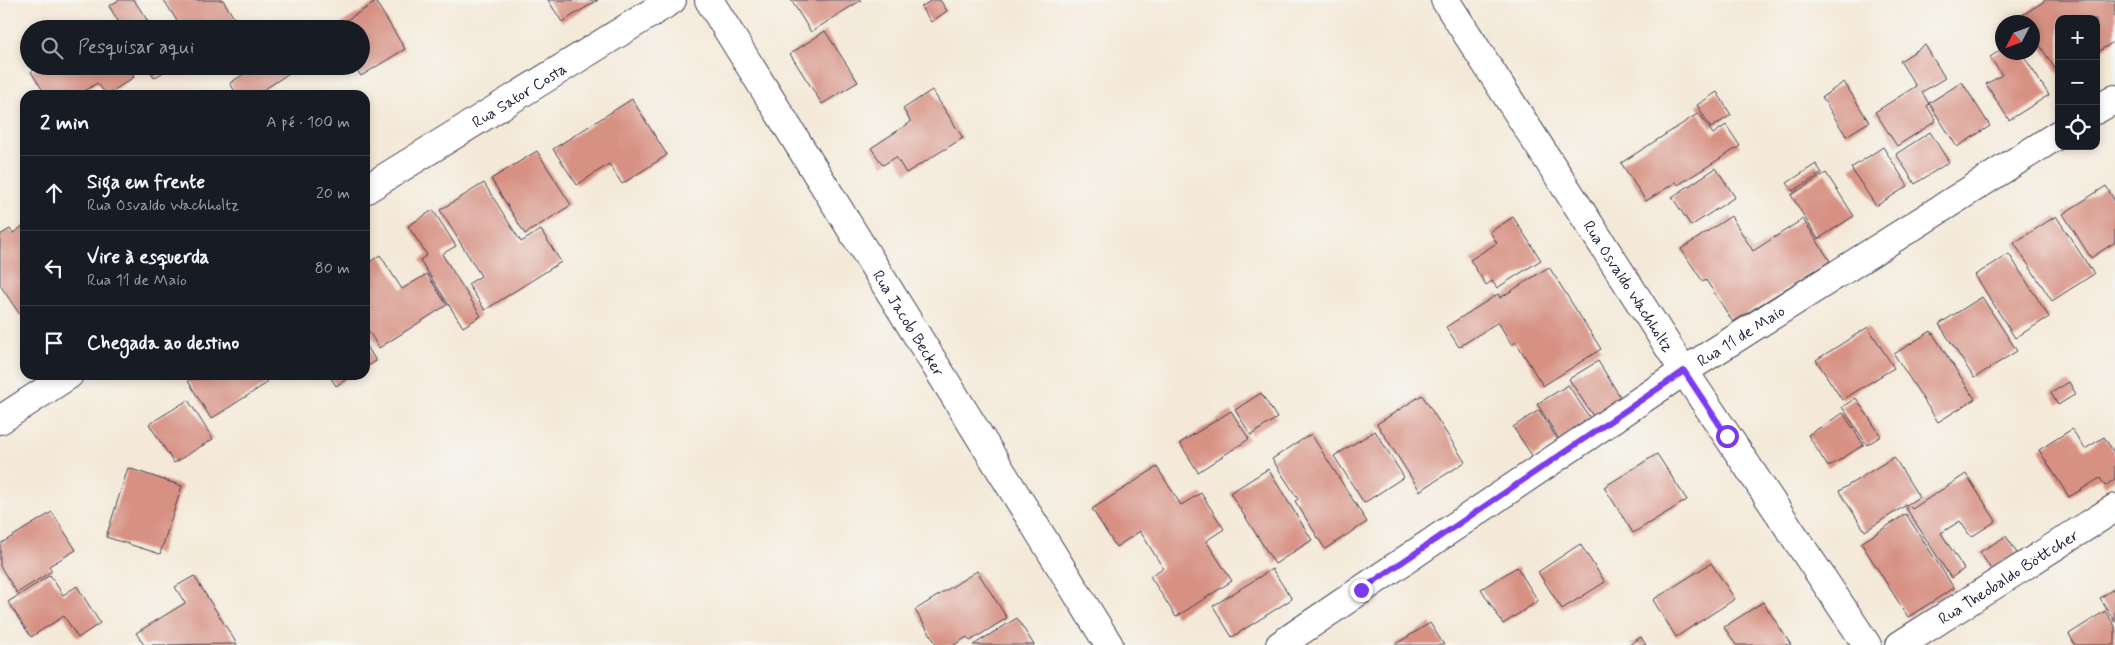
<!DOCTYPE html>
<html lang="pt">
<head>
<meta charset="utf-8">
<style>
	:root { --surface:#171b24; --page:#20242c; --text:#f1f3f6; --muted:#9ea1a6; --line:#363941 }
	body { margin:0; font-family:Mynerve,sans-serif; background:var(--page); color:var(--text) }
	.controls { position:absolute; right:15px; top:15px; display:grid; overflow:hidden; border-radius:10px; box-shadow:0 2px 8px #0003 }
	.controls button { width:45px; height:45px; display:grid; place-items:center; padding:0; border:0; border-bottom:1px solid var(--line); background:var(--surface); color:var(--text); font:25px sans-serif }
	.compass { position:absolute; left:1995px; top:15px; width:45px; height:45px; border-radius:50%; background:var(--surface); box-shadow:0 2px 8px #0003; rotate:229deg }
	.stop { position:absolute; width:15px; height:15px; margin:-11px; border:4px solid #7c3aed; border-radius:50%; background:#fff }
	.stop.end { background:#7c3aed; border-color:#fff; box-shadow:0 1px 5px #0008 }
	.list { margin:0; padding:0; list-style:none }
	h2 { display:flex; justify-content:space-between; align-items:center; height:65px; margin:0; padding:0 20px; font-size:21px }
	h2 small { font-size:16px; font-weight:400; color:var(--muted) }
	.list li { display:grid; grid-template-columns:32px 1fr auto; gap:15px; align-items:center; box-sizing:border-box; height:75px; padding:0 20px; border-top:1px solid var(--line) }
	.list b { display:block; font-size:19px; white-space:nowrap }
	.list p { margin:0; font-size:16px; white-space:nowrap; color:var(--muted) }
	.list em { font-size:16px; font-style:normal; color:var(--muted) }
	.icon { flex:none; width:28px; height:28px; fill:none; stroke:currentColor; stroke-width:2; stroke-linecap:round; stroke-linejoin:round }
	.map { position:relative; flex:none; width:2115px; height:645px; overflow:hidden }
	.search { position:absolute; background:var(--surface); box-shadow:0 2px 8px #0003; left:20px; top:20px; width:350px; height:55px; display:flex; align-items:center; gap:12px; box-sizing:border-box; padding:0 18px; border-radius:28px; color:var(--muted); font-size:19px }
	.panel { position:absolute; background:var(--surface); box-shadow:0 2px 8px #0003; left:20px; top:90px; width:350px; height:290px; border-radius:15px }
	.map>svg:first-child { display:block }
</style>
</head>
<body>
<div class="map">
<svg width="2115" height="645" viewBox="0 0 2115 645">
	<rect width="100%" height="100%" fill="#f6f6f2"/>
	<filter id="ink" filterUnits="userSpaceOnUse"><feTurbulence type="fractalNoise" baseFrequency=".02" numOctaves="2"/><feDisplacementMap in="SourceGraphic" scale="10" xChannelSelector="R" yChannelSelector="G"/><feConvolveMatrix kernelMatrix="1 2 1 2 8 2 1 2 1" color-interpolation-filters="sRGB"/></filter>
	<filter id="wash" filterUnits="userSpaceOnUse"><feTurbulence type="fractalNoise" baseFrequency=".0096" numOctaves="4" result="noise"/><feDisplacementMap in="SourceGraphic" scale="20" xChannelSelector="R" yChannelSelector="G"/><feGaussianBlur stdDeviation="1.12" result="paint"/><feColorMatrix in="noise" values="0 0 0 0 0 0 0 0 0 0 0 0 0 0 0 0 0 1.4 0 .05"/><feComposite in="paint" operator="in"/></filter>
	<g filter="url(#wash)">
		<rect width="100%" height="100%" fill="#f4e9d8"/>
		<g id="blocks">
			<path fill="#d79183" d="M119,0H134L153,29H123L109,6Z
				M164,0H223L237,23L228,29H182Z
				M548,0H598L562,22Z
				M791,0H861L811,32Z
				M932,0H940L947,11L931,22L921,7Z
				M2046,0H2115V41L2096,53V19H2059V75L2032,33V22H2025L2021,16Z
				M376,2L405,49L361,76L354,66H361V29H332Z
				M825,31L858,82L822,104L790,54Z
				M1925,45L1945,78L1922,92L1929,104L1927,106L1936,121L1897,146L1875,112L1916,86L1900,61Z
				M2002,49V52H2021L2049,95L2009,120L1986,84L2002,75L1990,57Z
				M39,66H128L134,77L107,95L97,83L85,91L88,95H46L31,72Z
				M147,66H173L154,78Z
				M256,66H300L256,95H237L230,83Z
				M1844,82L1869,122L1846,136L1822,97Z
				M1962,82L1990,126L1957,147L1929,103Z
				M932,90L963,138L906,173L896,157L883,165L871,148L911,122L903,109Z
				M1717,92L1731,115L1711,128L1697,105Z
				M632,99L667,155L622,184L609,164L577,185L553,149Z
				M1699,113L1713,134L1726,125L1740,146L1678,185L1676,182L1646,201L1621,163Z
				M1930,132L1949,162L1915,184L1896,154Z
				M1883,147L1908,186L1876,206L1851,168Z
				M537,151L571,205L525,234L491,179Z
				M1816,164L1822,173L1793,191L1787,183Z
				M1716,168L1735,197L1691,226L1672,197Z
				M1826,173L1854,216L1818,239L1791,195Z
				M484,183L521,242L541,230L561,262L485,310L468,284L481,276L440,210Z
				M2106,186L2115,201V242L2091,258L2063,214Z
				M433,210L456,246L442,254L481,316L463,327L420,260L427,255L408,226Z
				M1731,216L1753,251L1803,219L1830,261L1733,322L1706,280L1703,282L1681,249Z
				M2056,216L2094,274L2052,301L2014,243Z
				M1513,217L1541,260L1497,288L1492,281L1486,285L1470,260L1497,243L1490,232Z
				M25,225V312L20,315L0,285V235L10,229L13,233Z
				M2009,254L2049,317L2015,338L1975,275Z
				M380,255L402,289L427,274L447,305L379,348L365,325V265Z
				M1549,267L1601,349L1543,386L1516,342L1512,345L1498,322L1459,347L1446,327L1498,294L1500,298Z
				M1982,297L2017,351L1974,378L1939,324Z
				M1868,327L1894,368L1842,400L1816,360Z
				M1931,331L1975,399L1938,422L1894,354Z
				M365,343L376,361L365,368Z
				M1598,361L1621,398L1593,416L1569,379Z
				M197,375H262L267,383L211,419L188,381Z
				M329,375H353L336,386Z
				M2069,382L2076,394L2058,405L2051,393Z
				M1568,385L1596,427L1565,448L1537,404Z
				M1261,393L1277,418L1251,435L1235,410Z
				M1422,395L1465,462L1420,491L1377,424Z
				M1856,398L1881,436L1867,445L1842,407Z
				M188,400L213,439L174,463L149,424Z
				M1539,410L1558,440L1533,457L1513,427Z
				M1231,411L1249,439L1198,472L1180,443Z
				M1843,413L1864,445L1828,467L1808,435Z
				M2072,429L2085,449L2104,437L2115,454V479L2105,486L2100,478L2069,497L2039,450Z
				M1375,431L1404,477L1364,503L1334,456Z
				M1311,434L1367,522L1325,549L1295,501L1298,499L1272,459Z
				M1657,454L1687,500L1633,533L1604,487Z
				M1894,457L1919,497L1865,531L1839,491Z
				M1157,467L1181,505L1201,493L1224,529L1206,541L1232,581L1176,617L1150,576L1163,568L1140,531L1116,547L1092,509Z
				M128,468L182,486L160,554L106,537Z
				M1268,469L1312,540L1275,564L1230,493Z
				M1966,474L1996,521L1971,537L1960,521L1941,533L1964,569L1951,578L1906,508L1909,506L1912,509Z
				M52,512L76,550L49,566L52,571L17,593L0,566V544Z
				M1906,514L1954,588L1908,617L1861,543Z
				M2006,536L2018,555L1992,571L1980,552Z
				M1580,544L1605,582L1562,609L1538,572Z
				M1711,563L1735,599L1676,637L1653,600Z
				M1517,567L1538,601L1503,624L1481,589Z
				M1272,569L1292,599L1232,637L1213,606Z
				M977,571L1007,618L970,641L967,637L954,645H937L915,610Z
				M50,575L63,595L77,586L100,623L78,638L64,616L31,637L8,602Z
				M194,576L237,644L144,645L136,633L185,603L175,587Z
				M2115,588V622L2100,598Z
				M1763,602L1791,645H1736L1724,627Z
				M2105,611L2115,626V645H2075L2069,634Z
				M1017,618L1034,645H973Z
				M1430,623L1444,645H1394Z
				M1641,637L1646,645H1629Z"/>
		</g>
	</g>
	<g filter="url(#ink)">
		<use href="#blocks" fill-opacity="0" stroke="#424053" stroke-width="1"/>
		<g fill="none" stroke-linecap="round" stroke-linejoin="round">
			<g stroke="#424053" stroke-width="30">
				<g id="minor">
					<path id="s1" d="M709,0L1109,645"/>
					<path id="s2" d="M1445,0L1684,371L1867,645"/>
					<path d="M2096,110L2115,99"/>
					<path id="s3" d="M365,190L672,0"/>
					<path d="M0,420L69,375"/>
					<path id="s4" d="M1280,645L1684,371L2059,134"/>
					<path id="s5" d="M1900,645L2115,508"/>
				</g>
			</g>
			<use href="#minor" stroke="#fff" stroke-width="28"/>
		</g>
	</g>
	<g fill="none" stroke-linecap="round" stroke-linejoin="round" filter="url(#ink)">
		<path stroke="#7c3aed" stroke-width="6" d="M1361,590L1684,371L1727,436"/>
	</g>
	<g text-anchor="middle" stroke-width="4" stroke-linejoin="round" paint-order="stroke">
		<g font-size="16" fill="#22223b" stroke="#f6f6f2">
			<text dy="6" stroke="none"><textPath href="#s3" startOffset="181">Rua Sator Costa</textPath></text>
			<text dy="6" stroke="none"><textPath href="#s2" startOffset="340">Rua Osvaldo Wachholtz</textPath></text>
			<text dy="6" stroke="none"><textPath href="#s1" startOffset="380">Rua Jacob Becker</textPath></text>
			<text dy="6" stroke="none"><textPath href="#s4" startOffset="555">Rua 11 de Maio</textPath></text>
			<text dy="6" stroke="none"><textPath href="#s5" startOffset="128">Rua Theobaldo Böttcher</textPath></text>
		</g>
	</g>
</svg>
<div class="controls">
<button>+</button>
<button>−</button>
<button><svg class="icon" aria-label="locate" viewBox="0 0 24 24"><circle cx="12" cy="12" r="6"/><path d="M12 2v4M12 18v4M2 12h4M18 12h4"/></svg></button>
</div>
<svg class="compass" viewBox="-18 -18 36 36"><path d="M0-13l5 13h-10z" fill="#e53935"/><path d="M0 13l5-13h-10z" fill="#9ea1a6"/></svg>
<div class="stop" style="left:1727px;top:436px"></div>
<div class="stop end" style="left:1361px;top:590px"></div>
<div class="search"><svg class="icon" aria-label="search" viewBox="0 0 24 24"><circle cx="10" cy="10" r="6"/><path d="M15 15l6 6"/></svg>Pesquisar aqui</div>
<section class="panel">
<h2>2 min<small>A pé · 100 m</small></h2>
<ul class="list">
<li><svg class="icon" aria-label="ahead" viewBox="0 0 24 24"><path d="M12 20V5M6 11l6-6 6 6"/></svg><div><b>Siga em frente</b><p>Rua Osvaldo Wachholtz</p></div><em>20 m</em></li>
<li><svg class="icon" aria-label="left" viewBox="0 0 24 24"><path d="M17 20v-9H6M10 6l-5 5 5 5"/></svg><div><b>Vire à esquerda</b><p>Rua 11 de Maio</p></div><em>80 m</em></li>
<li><svg class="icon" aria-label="arrive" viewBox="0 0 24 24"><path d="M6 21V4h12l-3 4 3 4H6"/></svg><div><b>Chegada ao destino</b></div></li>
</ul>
</section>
</div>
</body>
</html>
